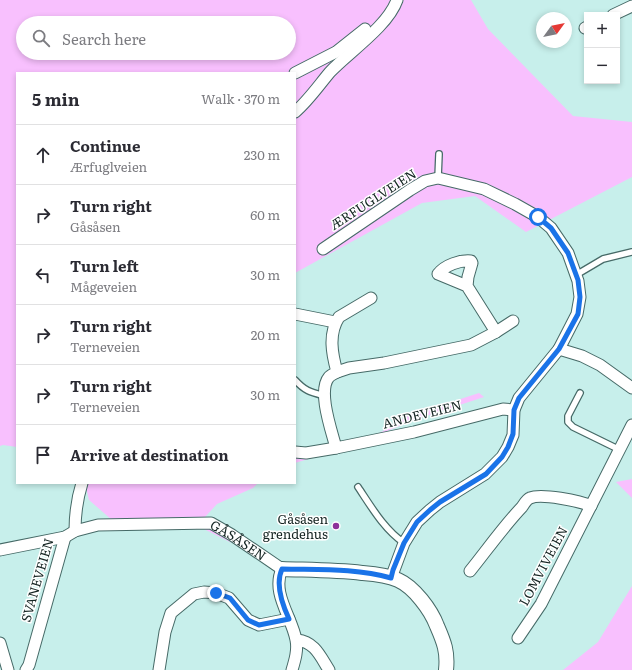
<!DOCTYPE html>
<html lang="en">
<head>
<meta charset="utf-8">
<style>
	:root { --surface:#fff; --page:#f7f7f7; --text:#2b2b33; --muted:#7c7c81; --line:#e1e1e2 }
	body { margin:0; font-family:Literata,serif; background:var(--page); color:var(--text) }
	.controls { position:absolute; right:12px; top:12px; display:grid; overflow:hidden; border-radius:0px; box-shadow:0 2px 6px #0003 }
	.controls button { width:36px; height:36px; display:grid; place-items:center; padding:0; border:0; border-bottom:1px solid var(--line); background:var(--surface); color:var(--text); font:20px sans-serif }
	.compass { position:absolute; left:536px; top:12px; width:36px; height:36px; border-radius:50%; background:var(--surface); box-shadow:0 2px 6px #0003; rotate:57deg }
	.stop { position:absolute; width:12px; height:12px; margin:-9px; border:3px solid #1a73e8; border-radius:50%; background:#fff }
	.stop.end { background:#1a73e8; border-color:#fff; box-shadow:0 1px 4px #0008 }
	.list { margin:0; padding:0; list-style:none }
	h2 { display:flex; justify-content:space-between; align-items:center; height:52px; margin:0; padding:0 16px; font-size:17px }
	h2 small { font-size:13px; font-weight:400; color:var(--muted) }
	.list li { display:grid; grid-template-columns:26px 1fr auto; gap:12px; align-items:center; box-sizing:border-box; height:60px; padding:0 16px; border-top:1px solid var(--line) }
	.list b { display:block; font-size:15px; white-space:nowrap }
	.list p { margin:0; font-size:13px; white-space:nowrap; color:var(--muted) }
	.list em { font-size:13px; font-style:normal; color:var(--muted) }
	.icon { flex:none; width:22px; height:22px; fill:none; stroke:currentColor; stroke-width:2; stroke-linecap:round; stroke-linejoin:round }
	.map { position:relative; flex:none; width:632px; height:670px; overflow:hidden }
	.search { position:absolute; background:var(--surface); box-shadow:0 2px 6px #0003; left:16px; top:16px; width:280px; height:44px; display:flex; align-items:center; gap:10px; box-sizing:border-box; padding:0 14px; border-radius:22px; color:var(--muted); font-size:15px }
	.panel { position:absolute; background:var(--surface); box-shadow:0 2px 6px #0003; left:16px; top:72px; width:280px; height:412px; border-radius:0px }
	.map>svg:first-child { display:block }
</style>
</head>
<body>
<div class="map">
<svg width="632" height="670" viewBox="0 0 632 670">
	<rect width="100%" height="100%" fill="#c7efeb"/>
	<path fill="#f8c0fe" fill-rule="evenodd" d="M0,0H471L488,29L573,116L632,122V177L526,232L475,196L422,203L295,273V73H17V447L3,445L0,446ZM23,23H289V53H23Z
		M479,393L484,397L417,419L347,447L295,463V457L378,434L408,416Z
		M632,479V498L616,482Z
		M85,483H258L253,488L217,504L205,517L232,543L190,522L112,520L89,500Z
		M632,586V670H563L598,642Z"/>
	<g fill="none" stroke-linecap="round" stroke-linejoin="round">
		<g stroke="#466a67" stroke-width="8">
			<path id="service" d="M438,178L439,154
				M576,275L603,259L632,252
				M295,380C305,391 310,392 325,396
				M580,393L568,416V422L573,427L620,450
				M358,487C372,508 384,529 404,543"/>
		</g>
		<g stroke="#466a67" stroke-width="13">
			<g id="minor">
				<path d="M613,15L632,6"/>
				<path d="M585,28L587,27"/>
				<path d="M295,73L336,52L365,29"/>
				<path d="M295,112C308,101 319,85 330,72C349,52 388,26 397,0"/>
				<path d="M323,249L410,190L425,181L438,178L484,189L515,204L538,217L551,228L568,253L578,281L580,297L577,314L559,349L519,398L514,410L513,435L508,447L502,457L485,474L440,502L430,510L417,522L404,543L391,578"/>
				<path d="M467,286L468,277L472,263L471,261C460,260 445,265 438,274L467,286L496,332"/>
				<path d="M371,298L339,317C328,334 332,354 337,372C335,373 331,375 329,377C317,391 332,432 336,448L414,432L503,409L514,410"/>
				<path d="M295,314L335,322"/>
				<path d="M559,349L582,356L600,365L632,388"/>
				<path d="M337,372L349,368L384,363L471,345L496,332L513,321"/>
				<path d="M295,452L306,453L336,448"/>
				<path d="M75,531C75,515 77,499 82,483"/>
				<path id="s1" d="M0,550L65,537L75,531L98,525L211,523L232,535L282,569C271,593 292,617 296,640C298,650 295,660 292,670"/>
				<path d="M470,571C487,550 503,527 522,507C524,504 527,499 530,498C541,493 580,501 591,506"/>
				<path d="M518,638L541,604L632,425"/>
				<path d="M297,640C315,642 320,656 329,670"/>
				<path d="M0,643L8,670"/>
				<path d="M26,670L29,665L65,537"/>
				<path d="M159,670L165,632L171,613L194,594L204,592L216,593L229,598L248,620L259,625L289,619"/>
			</g>
		</g>
		<g stroke="#466a67" stroke-width="16">
			<path id="tertiary" d="M282,569C309,570 336,570 362,573C374,574 387,575 398,580C414,587 431,610 437,626C444,642 448,652 446,670"/>
		</g>
		<use href="#service" stroke="#fff" stroke-width="5.5"/>
		<use href="#minor" stroke="#fff" stroke-width="11"/>
		<use href="#tertiary" stroke="#fff" stroke-width="14"/>
	</g>
	<g fill="none" stroke-linecap="round" stroke-linejoin="round">
		<path stroke="#1a73e8" stroke-width="5" d="M216,593L230,598L248,620L259,625L289,619C282,604 275,584 282,569C318,570 356,568 391,578L393,570L404,543L417,522L430,510L440,502L486,474L502,457L508,447L513,434L514,410L519,398L559,349L578,314L580,297L578,280L568,253L551,228L538,217"/>
	</g>
	<circle fill="#8d309a" stroke="#fff" stroke-width="1.5" cx="336" cy="526" r="4"/>
	<g text-anchor="middle" stroke-width="3" stroke-linejoin="round" paint-order="stroke">
		<g font-size="13" fill="#152523" stroke="#fff">
			<text transform="translate(373 199) rotate(-33)" y="5">ÆRFUGLVEIEN</text>
			<text transform="translate(422 414) rotate(-14)" y="5">ANDEVEIEN</text>
			<text dy="5" stroke="none"><textPath href="#s1" startOffset="247">GÅSÅSEN</textPath></text>
			<text transform="translate(543 566) rotate(-62)" y="5">LOMVIVEIEN</text>
			<text transform="translate(37 580) rotate(-74)" y="5">SVANEVEIEN</text>
		</g>
		<g font-size="13" fill="#152523" stroke="#fff" text-anchor="end">
			<text x="328" y="524">Gåsåsen<tspan x="328" dy="15">grendehus</tspan></text>
		</g>
	</g>
</svg>
<div class="controls">
<button>+</button>
<button>−</button>
</div>
<svg class="compass" viewBox="-18 -18 36 36"><path d="M0-13l5 13h-10z" fill="#e53935"/><path d="M0 13l5-13h-10z" fill="#7c7c81"/></svg>
<div class="stop" style="left:538px;top:217px"></div>
<div class="stop end" style="left:216px;top:593px"></div>
<div class="search"><svg class="icon" aria-label="search" viewBox="0 0 24 24"><circle cx="10" cy="10" r="6"/><path d="M15 15l6 6"/></svg>Search here</div>
<section class="panel">
<h2>5 min<small>Walk · 370 m</small></h2>
<ul class="list">
<li><svg class="icon" aria-label="ahead" viewBox="0 0 24 24"><path d="M12 20V5M6 11l6-6 6 6"/></svg><div><b>Continue</b><p>Ærfuglveien</p></div><em>230 m</em></li>
<li><svg class="icon" aria-label="right" viewBox="0 0 24 24"><path d="M7 20v-9h11M14 6l5 5-5 5"/></svg><div><b>Turn right</b><p>Gåsåsen</p></div><em>60 m</em></li>
<li><svg class="icon" aria-label="left" viewBox="0 0 24 24"><path d="M17 20v-9H6M10 6l-5 5 5 5"/></svg><div><b>Turn left</b><p>Mågeveien</p></div><em>30 m</em></li>
<li><svg class="icon" aria-label="right" viewBox="0 0 24 24"><path d="M7 20v-9h11M14 6l5 5-5 5"/></svg><div><b>Turn right</b><p>Terneveien</p></div><em>20 m</em></li>
<li><svg class="icon" aria-label="right" viewBox="0 0 24 24"><path d="M7 20v-9h11M14 6l5 5-5 5"/></svg><div><b>Turn right</b><p>Terneveien</p></div><em>30 m</em></li>
<li><svg class="icon" aria-label="arrive" viewBox="0 0 24 24"><path d="M6 21V4h12l-3 4 3 4H6"/></svg><div><b>Arrive at destination</b></div></li>
</ul>
</section>
</div>
</body>
</html>
